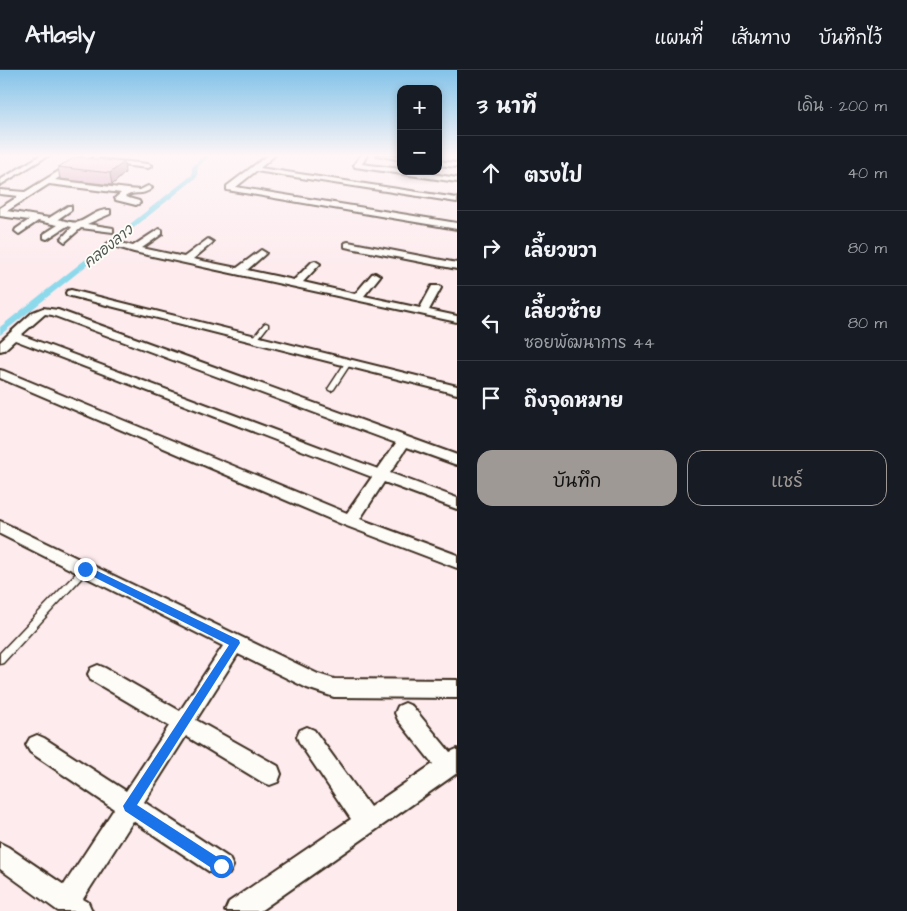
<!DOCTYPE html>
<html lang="th">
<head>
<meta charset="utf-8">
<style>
	:root { --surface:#171b24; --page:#242831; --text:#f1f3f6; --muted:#9ea1a6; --line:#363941; --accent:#9f9995 }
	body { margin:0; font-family:"Architects Daughter","Playpen Sans Thai",sans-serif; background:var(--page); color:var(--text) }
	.controls { position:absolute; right:15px; top:15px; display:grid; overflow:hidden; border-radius:10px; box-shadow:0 2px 8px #0003 }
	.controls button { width:45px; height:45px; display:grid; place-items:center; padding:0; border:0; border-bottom:1px solid var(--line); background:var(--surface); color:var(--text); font:25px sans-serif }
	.stop { position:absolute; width:15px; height:15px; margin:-11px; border:4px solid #1a73e8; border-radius:50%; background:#fff }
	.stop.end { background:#1a73e8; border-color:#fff; box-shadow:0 1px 5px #0008 }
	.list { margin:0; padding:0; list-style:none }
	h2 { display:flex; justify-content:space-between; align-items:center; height:65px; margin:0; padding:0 20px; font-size:21px }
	h2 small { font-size:16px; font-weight:400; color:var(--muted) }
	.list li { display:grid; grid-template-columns:32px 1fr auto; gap:15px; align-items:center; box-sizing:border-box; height:75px; padding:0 20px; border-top:1px solid var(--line) }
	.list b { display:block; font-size:19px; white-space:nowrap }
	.list p { margin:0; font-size:16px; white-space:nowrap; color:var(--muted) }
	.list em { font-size:16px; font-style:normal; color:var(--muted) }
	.actions { display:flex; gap:10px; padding:15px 20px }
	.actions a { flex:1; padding:11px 0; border:1px solid var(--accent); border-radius:15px; text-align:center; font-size:18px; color:var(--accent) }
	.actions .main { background:var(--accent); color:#111 }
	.icon { flex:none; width:28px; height:28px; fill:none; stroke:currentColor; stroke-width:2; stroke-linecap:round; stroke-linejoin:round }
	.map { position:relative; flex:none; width:457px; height:841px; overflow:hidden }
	header { display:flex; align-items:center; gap:30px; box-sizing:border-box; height:70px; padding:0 25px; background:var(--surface); border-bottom:1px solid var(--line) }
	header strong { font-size:24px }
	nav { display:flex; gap:28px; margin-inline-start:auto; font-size:18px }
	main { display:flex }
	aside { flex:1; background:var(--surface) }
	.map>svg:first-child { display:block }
</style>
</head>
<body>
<header>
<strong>Atlasly</strong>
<nav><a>แผนที่</a><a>เส้นทาง</a><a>บันทึกไว้</a></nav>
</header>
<main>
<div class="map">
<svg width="457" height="841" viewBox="0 0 457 841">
	<rect width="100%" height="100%" fill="#fdebee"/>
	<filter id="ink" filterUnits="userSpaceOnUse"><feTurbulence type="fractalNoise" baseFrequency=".02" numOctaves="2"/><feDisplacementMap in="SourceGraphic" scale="10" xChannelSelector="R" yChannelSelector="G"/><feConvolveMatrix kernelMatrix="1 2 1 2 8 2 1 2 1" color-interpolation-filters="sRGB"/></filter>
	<g filter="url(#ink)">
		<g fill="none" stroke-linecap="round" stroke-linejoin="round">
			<path fill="#8cd9eb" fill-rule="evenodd" d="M204,85H210L198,97L197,107L0,265V257L192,105V97Z"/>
			<g stroke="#3b2a1e" stroke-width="3">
				<path id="service" d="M266,253L268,254V256L257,270H253V268L264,254Z
					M348,291L351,293L334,319L331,321L329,320L328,319L345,293Z
					M85,496L88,497L89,499L88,501L3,593L0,594V583L82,497Z"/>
			</g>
			<g stroke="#3b2a1e" stroke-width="4">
				<path id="minor" d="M41,85H49L0,115V110Z
					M85,85H93L55,110L128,119L140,120L148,116L152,118C142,127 134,120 125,127L139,131L140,133L136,135L116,130L115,128L121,123L49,114L7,141L49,148L68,136H71V140L58,149C63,150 73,154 79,152C90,148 97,139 110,140V144L87,154L113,158V162L81,158L65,172L61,169L72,157L67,156L47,169L44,168V164L58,155L38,151L19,164L15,161L16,159L29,150L0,146V138L19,126L0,124V120L25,122Z
					M268,85H275L260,98L457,128V132L256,101L236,117L457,153V159L227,120V116Z
					M361,85H367L362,94L401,99V101H414L457,108V112L355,97L354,95Z
					M377,85L401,86V90Z
					M100,89L148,94L152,96L148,98L103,93H100Z
					M438,91L457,93V97L438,95Z
					M159,159L162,160V164L142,178L184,187L208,169L213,172L211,174L193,189L237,198L261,180L266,183L264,185L247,200L294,210L312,192L315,191L320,194L303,212L355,224L372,204L375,203L380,206L364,226L420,238L432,216H440L441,218L429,240L457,246V252L134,182L107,174L112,171L133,176Z
					M348,172L457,193V199L345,177V173Z
					M71,220L457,316V324L67,225L66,223L67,221Z
					M43,238L58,240L457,385V395L407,377L390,403L457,428V439L384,412L360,449L457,485V498L344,455L0,308V300L4,301L347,443L372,407L15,270L4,280L0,281V272L33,242ZM45,244L52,245L396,373L378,399L21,265Z
					M0,451L318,604L334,609L457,610V628L334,627L307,618L238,584L196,650L278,696L281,704L278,712L270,715L262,712L186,666L144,732L229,788L233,796L229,804L221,808L213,804L133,751L83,829L88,832L92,841H58L0,799V773L8,777L64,815L114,739L30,682L26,675L30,668L37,665L44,668L126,721L169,656L91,610L88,604L91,598L98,595L105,598L180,641L223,576L0,464Z
					M405,633L412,636L450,682L457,679V703L260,841H225L229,832L351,749L300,674L297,667L300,660L307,657L314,660L370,737L433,694L398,650L395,643L398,636Z"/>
			</g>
			<use href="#service" fill="#fdfcf7" fill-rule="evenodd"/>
			<use href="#minor" fill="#fdfcf7" fill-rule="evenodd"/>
		</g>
		<path fill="#daa9bb" stroke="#3b2a1e" d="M58,97L125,103L112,115L60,109Z"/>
		<path fill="#b18998" stroke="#3b2a1e" d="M124,92L125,103L112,115L110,103Z"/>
		<path fill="#fdc4d9" stroke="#3b2a1e" d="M76,87L124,92L110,103L58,97Z"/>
	</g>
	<linearGradient id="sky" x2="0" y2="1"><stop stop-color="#83c3e9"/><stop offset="0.42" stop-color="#fef6f7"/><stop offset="1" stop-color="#fef6f7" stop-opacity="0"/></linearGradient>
	<rect width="457" height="203" fill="url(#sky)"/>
	<path fill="#1a73e8" d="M85,495L239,570L240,573L137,735L225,792L227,796L225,801L221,803L216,801L125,741L123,736L229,575L82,501V496Z"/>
	<g text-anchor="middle" stroke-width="4" stroke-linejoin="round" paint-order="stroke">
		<g font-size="15" font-style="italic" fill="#4f5651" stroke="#fdfcf7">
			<text transform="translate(108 176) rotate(-39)" y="5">คลองลาว</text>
		</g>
	</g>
</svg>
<div class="controls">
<button>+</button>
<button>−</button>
</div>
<div class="stop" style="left:221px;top:796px"></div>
<div class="stop end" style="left:85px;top:499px"></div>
</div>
<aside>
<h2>3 นาที<small>เดิน · 200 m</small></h2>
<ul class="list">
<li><svg class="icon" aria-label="ahead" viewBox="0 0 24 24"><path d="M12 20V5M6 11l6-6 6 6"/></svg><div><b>ตรงไป</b></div><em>40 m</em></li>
<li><svg class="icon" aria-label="right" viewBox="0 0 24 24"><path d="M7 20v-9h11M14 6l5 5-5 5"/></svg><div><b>เลี้ยวขวา</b></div><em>80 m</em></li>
<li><svg class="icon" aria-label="left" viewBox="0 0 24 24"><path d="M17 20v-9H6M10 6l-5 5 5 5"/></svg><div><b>เลี้ยวซ้าย</b><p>ซอยพัฒนาการ 44</p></div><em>80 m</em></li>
<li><svg class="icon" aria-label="arrive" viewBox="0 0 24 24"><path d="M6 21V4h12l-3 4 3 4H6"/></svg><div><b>ถึงจุดหมาย</b></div></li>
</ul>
<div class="actions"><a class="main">บันทึก</a><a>แชร์</a></div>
</aside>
</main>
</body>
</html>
